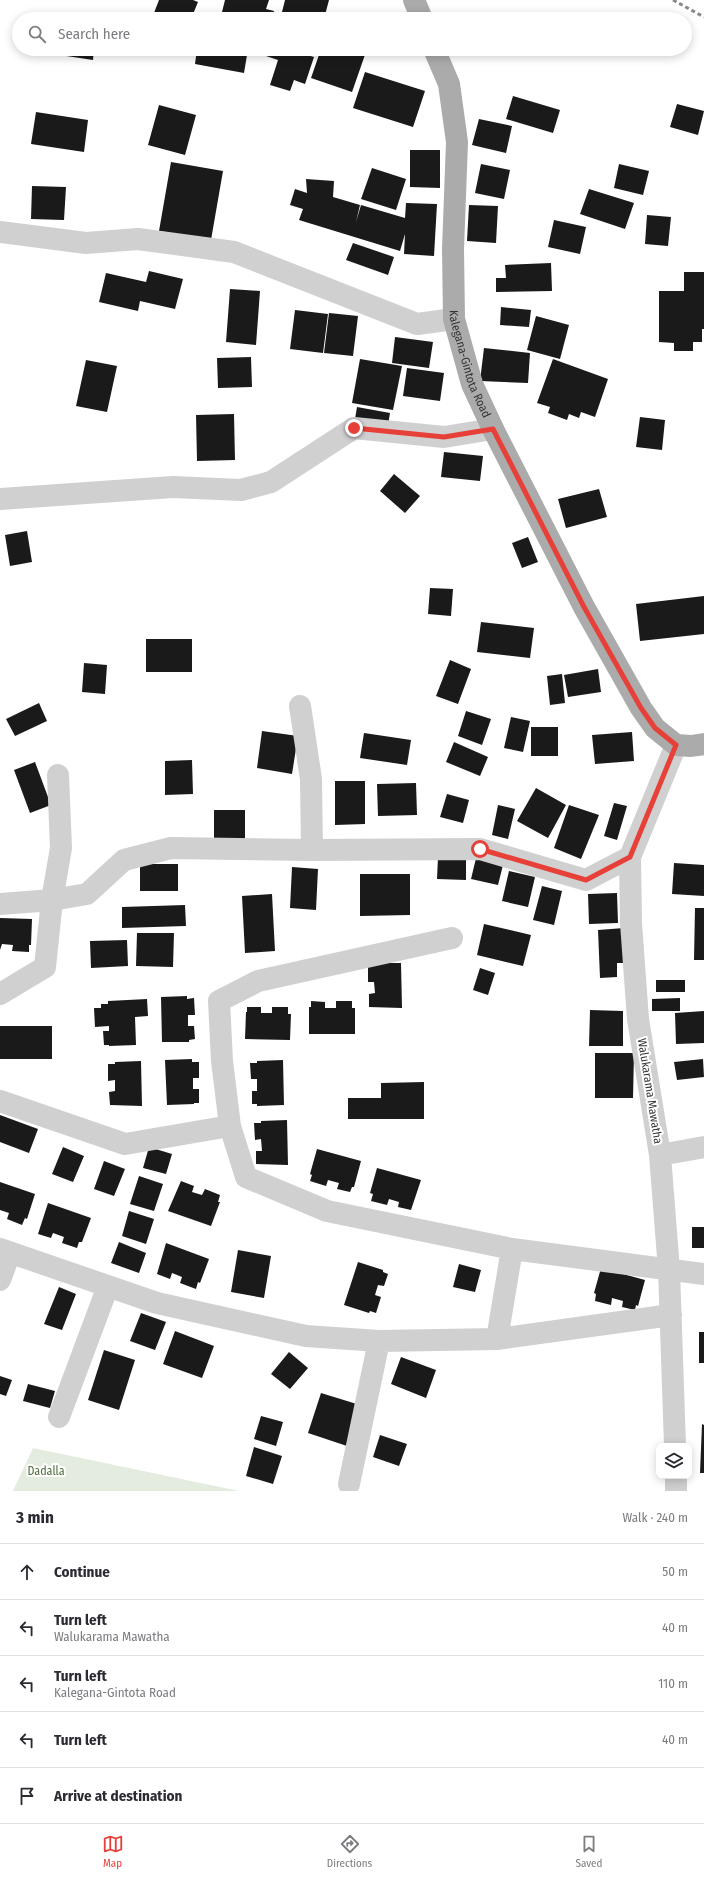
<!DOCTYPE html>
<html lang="en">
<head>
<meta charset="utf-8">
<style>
	:root { --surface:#fff; --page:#f7f7f7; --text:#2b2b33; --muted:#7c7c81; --line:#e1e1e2; --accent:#e64039 }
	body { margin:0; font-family:"Fira Sans Condensed",sans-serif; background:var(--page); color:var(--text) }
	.controls { position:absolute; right:12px; bottom:12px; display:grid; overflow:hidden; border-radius:8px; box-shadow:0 2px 10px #0003 }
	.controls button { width:36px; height:36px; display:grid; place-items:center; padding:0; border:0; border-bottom:1px solid var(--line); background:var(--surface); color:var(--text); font:20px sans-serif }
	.stop { position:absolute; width:12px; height:12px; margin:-9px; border:3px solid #e64039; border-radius:50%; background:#fff }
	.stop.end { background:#e64039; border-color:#fff; box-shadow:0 1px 4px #0008 }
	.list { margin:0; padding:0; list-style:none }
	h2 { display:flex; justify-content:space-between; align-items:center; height:52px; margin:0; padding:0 16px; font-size:17px }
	h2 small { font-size:13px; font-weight:400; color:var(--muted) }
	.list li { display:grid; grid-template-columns:26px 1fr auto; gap:12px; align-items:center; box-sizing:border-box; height:56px; padding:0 16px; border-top:1px solid var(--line) }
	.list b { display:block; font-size:15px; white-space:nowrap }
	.list p { margin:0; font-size:13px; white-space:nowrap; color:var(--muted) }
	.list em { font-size:13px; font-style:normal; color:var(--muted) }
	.icon { flex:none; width:22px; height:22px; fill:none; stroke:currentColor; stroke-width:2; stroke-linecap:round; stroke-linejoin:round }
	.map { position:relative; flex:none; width:704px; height:1491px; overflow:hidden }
	.search { position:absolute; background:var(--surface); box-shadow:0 2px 10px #0003; left:12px; right:12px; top:12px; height:44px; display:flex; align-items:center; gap:10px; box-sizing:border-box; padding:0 14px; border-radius:22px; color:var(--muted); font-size:15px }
	.sheet { height:332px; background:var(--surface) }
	nav { display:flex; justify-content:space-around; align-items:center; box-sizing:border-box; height:56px; border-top:1px solid var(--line); background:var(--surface); font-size:11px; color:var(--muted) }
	nav a { display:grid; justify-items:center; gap:2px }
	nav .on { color:var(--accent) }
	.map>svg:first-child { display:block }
</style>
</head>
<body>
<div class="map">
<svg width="704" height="1491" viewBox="0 0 704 1491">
	<rect width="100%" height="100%" fill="#fff"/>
	<path fill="#e4ecdf" d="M33,1448L239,1491H13Z"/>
	<path fill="#1a1a1a" d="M159,0H193L198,2L191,19H155L152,18Z
		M225,0H269L266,9L274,11L272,19H254L222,12Z
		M285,0H329L324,19H292L293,15L282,12Z
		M41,49H94L93,60L40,52Z
		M197,49H248L244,73L195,64Z
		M265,49H301L300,53L314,57L305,84L294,80L290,91L270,85L278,60L263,55Z
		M321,49H367L352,92L311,78Z
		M365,72L425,91L413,127L353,108Z
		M513,96L560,110L553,133L506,119Z
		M677,104L704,111L698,135L670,127Z
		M159,105L196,115L185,155L148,145Z
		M36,112L88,120L84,152L31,144Z
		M479,119L512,126L506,153L472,145Z
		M410,150H440V188L410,187Z
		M171,162L223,171L211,240L159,231Z
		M481,164L510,170L504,199L475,193Z
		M619,164L649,171L643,195L614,188Z
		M372,168L406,179L396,210L361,199Z
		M306,179L334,181L333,197L360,205L356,222L361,205L405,218L406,203L437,204L434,256L404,254L405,234L400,251L299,220L303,209L290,205L295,189L307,193Z
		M32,186L66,187L64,220L31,219Z
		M589,189L634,203L625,229L580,214Z
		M469,205L498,206L496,243L467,241Z
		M647,215L671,217L668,246L645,244Z
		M554,220L586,227L580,254L548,247Z
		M353,243L394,257L388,275L346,260Z
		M551,263L552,291L496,292V278H506L505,265Z
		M149,271L183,279L175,309L140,301L138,311L99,302L106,273L146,282Z
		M684,272H704V329H702V342H693V351H674V343L659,342V291H684Z
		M230,289L260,291L256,345L226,342Z
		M501,307L531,310L529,327L500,325Z
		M295,310L328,314L323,353L290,349Z
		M329,313L358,316L353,356L324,353Z
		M536,316L569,325L560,359L527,350Z
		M395,337L433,342L429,368L392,363Z
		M484,348L530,353L528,383L480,381Z
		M251,357L252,387L218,388L217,358Z
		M360,359L402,366L393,410L352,403Z
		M553,359L608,379L595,417L581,412L579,418L569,414L567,420L548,413L550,407L537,403Z
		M86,360L117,366L107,412L76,406Z
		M407,368L444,373L440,401L403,396Z
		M357,407L390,413L388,425L355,419Z
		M234,414L235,460L197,461L196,415Z
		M640,417L665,420L662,450L636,447Z
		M444,452L483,456L480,481L441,477Z
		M394,474L420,496L405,513L380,491Z
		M599,489L607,517L566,528L558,499Z
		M27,531L32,562L10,566L5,535Z
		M528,537L538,562L522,568L512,543Z
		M430,588L453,589L451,616L428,614Z
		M704,596V634L640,641L636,604Z
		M481,622L534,628L530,658L477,652Z
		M146,639H192V672H146Z
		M450,660L471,669L458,704L436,696Z
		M84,663L107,665L105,694L82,692Z
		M598,669L601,692L568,697L564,675Z
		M562,674L565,703L550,705L547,676Z
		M39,703L47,721L15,736L6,719Z
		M466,711L491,719L482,745L458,736Z
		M511,717L530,721L523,752L504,748Z
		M531,727H558V756H531Z
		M262,731L298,736L292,774L257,768Z
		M632,732L634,761L595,764L592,735Z
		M364,733L411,740L407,765L360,758Z
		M454,742L488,757L480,776L446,762Z
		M192,760L193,794L165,795V761Z
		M35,762L51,805L30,813L14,770Z
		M335,781H365V824L335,825Z
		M416,783L417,815L378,816L377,784Z
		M536,788L566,805L548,838L517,821Z
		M447,794L469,800L463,823L440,817Z
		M614,803L627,806L617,840L604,836Z
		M498,805L515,809L508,839L492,835Z
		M569,805L599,815L581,859L554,848Z
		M214,810H245V840H214Z
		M477,854L504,861L498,885L471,879Z
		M438,857H466V880L437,879Z
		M674,863L704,865V896L672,894Z
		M140,864H178V891H140Z
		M292,867L318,869L316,910L290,908Z
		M509,871L535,877L528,907L502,901Z
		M360,874H410V915L360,916Z
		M542,886L562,891L554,925L533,920Z
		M617,893L618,923L589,924L588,894Z
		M272,894L275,951L245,953L242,896Z
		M185,905L186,926L122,928V907Z
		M695,908H704V960H694Z
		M0,918L32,919L31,945H29V952L12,951L13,945L2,944L0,950Z
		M484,924L531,935L523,966L477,955Z
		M624,928L625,963H617V977L600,978L598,930Z
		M137,933H174L173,967L136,966Z
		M127,940L128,966L91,968L90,941Z
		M374,963H401L402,1008L369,1007V994L375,993L374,982H368V966Z
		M480,968L495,973L488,995L473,990Z
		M656,980H685V992H656Z
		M187,996V999L194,998L195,1015H188V1026H194L195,1039L189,1040V1042H162L161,997Z
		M680,998V1011H652V999Z
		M147,999L148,1016L135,1017L136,1045L109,1046V1045H104L103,1031H109V1026L95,1027L94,1008H101V1004H108V1001Z
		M311,1001L325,1002V1008H336V1001H352V1008H355V1034H309V1007H311Z
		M247,1007H261V1013H272V1007H288V1014H291L290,1040L245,1039L246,1012H247Z
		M590,1010L623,1011V1046H589Z
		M704,1011V1043L676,1044L675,1013Z
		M0,1026H52V1059H0Z
		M595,1053H634L633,1098H595Z
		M192,1059V1062H199V1078H193V1089H199V1103H194V1104L167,1105L165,1060Z
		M703,1059L704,1077L677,1080L674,1062Z
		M283,1060L284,1105L257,1106V1104H252V1091H257V1079H251L250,1063H257V1061Z
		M141,1061L142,1106L110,1105L109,1092L115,1091V1080L108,1081V1064H115V1062Z
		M424,1082V1119H348V1098H381V1083Z
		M0,1115L38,1129L29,1153L0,1142Z
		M287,1120L288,1165L256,1164V1151H262L261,1139L255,1140L254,1123H261V1121Z
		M63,1147L84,1156L73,1182L52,1174Z
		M149,1147L172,1154L166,1174L143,1168Z
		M317,1149L361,1161L354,1187H352L350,1192L337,1189L339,1183L328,1180L326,1186L310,1181L312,1175L310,1174Z
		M104,1161L125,1169L114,1196L94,1189Z
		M377,1168L421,1180L411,1210L398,1207L399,1202L389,1199L387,1205L371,1201L373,1194L370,1193Z
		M139,1176L163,1184L154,1211L130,1204Z
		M181,1181L194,1186L192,1192L202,1195L205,1189L220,1195L218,1202H220L211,1226L168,1211Z
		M0,1182L35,1194L27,1219L25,1218L22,1225L7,1219L9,1213L0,1210Z
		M48,1203L91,1218L82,1242H79L77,1248L62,1243L64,1237L53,1233L51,1238L38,1234Z
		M129,1211L154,1219L146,1244L122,1236Z
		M692,1227H704V1248H692Z
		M119,1242L146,1253L139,1273L111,1263Z
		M166,1243L209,1259L200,1283L198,1282L196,1289L180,1283L182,1277L172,1273L170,1279L157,1274Z
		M238,1250L271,1256L264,1298L231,1292Z
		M358,1262L383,1270V1272L388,1274L384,1286L378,1285L375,1295L381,1297L376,1313L370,1311L369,1313L344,1305Z
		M459,1264L481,1270L475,1292L453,1287Z
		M601,1268L645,1280L638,1306L636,1305L635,1310L622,1307L623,1301L612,1298L611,1305L595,1301L596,1294L594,1293Z
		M59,1287L76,1294L62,1330L44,1324Z
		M141,1313L166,1322L155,1350L130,1341Z
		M175,1331L214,1346L202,1378L163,1364Z
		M699,1332H704V1363H699Z
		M104,1350L135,1360L119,1410L88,1400Z
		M289,1352L308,1368L290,1389L271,1374Z
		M401,1357L436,1370L426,1398L391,1384Z
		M0,1376L12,1380L6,1396L0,1394Z
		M28,1384L55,1391L50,1408L23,1401Z
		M321,1393L360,1405L347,1446L308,1433Z
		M261,1416L283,1422L276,1446L254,1439Z
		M702,1424L704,1425V1473H700Z
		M380,1435L407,1444L399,1466L373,1457Z
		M254,1447L282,1456L273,1484L246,1476Z"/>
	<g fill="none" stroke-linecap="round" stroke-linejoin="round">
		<path stroke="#d0d0d0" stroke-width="22" d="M0,232L86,243L138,239L234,252L417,324L454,319
			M0,499L173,487L241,490L271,482L354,428L444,437L493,429
			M300,706L311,779L312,850
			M0,904L52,900L87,894L124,860L171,848L312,850L480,849L586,880L630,857
			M0,994L45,967L52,900L61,848L58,775
			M0,1101L125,1144L230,1126L246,1177L327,1211L512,1249L704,1274
			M230,1126L222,1061L219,1001L258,981L452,938
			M660,1155L704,1147
			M0,1249L157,1303L306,1336L379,1341L497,1339L671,1315
			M0,1280L10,1253
			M497,1339L512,1249
			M59,1417L108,1286
			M675,1446L669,1270L660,1155L638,1019L631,923L630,857L676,745
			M676,1476V1491
			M349,1484L379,1341"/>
		<g stroke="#ababab" stroke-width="22">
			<path d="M414,0L422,19"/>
			<path id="s1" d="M434,49L449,84L457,142L453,249L454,319L472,384L493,429L584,607L641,708L655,728L676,745L691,746L704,744"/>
		</g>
		<path stroke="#888" stroke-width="3" stroke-dasharray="4 3" stroke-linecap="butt" d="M673,0L704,17"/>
	</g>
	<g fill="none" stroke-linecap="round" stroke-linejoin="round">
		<path stroke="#e64039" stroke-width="5" d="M354,428L444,437L493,429L584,607L641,708L655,728L676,745L630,857L586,880L480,849"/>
	</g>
	<g text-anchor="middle" stroke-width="4" stroke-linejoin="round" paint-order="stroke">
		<g font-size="12" fill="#333" stroke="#fff">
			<text dy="4" stroke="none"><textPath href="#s1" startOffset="321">Kalegana-Gintota Road</textPath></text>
			<text transform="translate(650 1091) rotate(81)" y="4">Walukarama Mawatha</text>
		</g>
		<g font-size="12" fill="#506f3f" stroke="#fff">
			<text x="46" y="1475">Dadalla</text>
		</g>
	</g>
</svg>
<div class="controls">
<button><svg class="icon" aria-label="layers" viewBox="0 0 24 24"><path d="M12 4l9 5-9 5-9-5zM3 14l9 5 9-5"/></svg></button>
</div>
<div class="stop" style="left:480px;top:849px"></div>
<div class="stop end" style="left:354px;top:428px"></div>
<div class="search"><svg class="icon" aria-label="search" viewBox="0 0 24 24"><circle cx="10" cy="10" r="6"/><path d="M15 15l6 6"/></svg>Search here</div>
</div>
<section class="sheet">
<h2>3 min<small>Walk · 240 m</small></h2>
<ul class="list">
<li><svg class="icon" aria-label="ahead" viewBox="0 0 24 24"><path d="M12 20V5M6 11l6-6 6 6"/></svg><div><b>Continue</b></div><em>50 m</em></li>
<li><svg class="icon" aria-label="left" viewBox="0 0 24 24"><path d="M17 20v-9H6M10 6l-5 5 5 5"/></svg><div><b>Turn left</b><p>Walukarama Mawatha</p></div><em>40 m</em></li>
<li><svg class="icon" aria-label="left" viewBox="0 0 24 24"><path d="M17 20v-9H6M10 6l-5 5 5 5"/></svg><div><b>Turn left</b><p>Kalegana-Gintota Road</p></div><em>110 m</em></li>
<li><svg class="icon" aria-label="left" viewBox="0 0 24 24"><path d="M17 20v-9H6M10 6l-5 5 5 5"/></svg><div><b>Turn left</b></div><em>40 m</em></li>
<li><svg class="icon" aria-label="arrive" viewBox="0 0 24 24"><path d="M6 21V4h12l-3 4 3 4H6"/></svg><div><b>Arrive at destination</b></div></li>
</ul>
</section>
<nav>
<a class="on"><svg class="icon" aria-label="map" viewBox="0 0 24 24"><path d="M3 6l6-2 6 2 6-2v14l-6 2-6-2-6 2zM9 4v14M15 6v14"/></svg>Map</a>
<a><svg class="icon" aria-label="directions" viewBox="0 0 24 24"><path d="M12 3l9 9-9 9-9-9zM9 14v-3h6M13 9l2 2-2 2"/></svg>Directions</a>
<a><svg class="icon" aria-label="saved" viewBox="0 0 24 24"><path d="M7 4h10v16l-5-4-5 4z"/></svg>Saved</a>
</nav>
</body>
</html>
